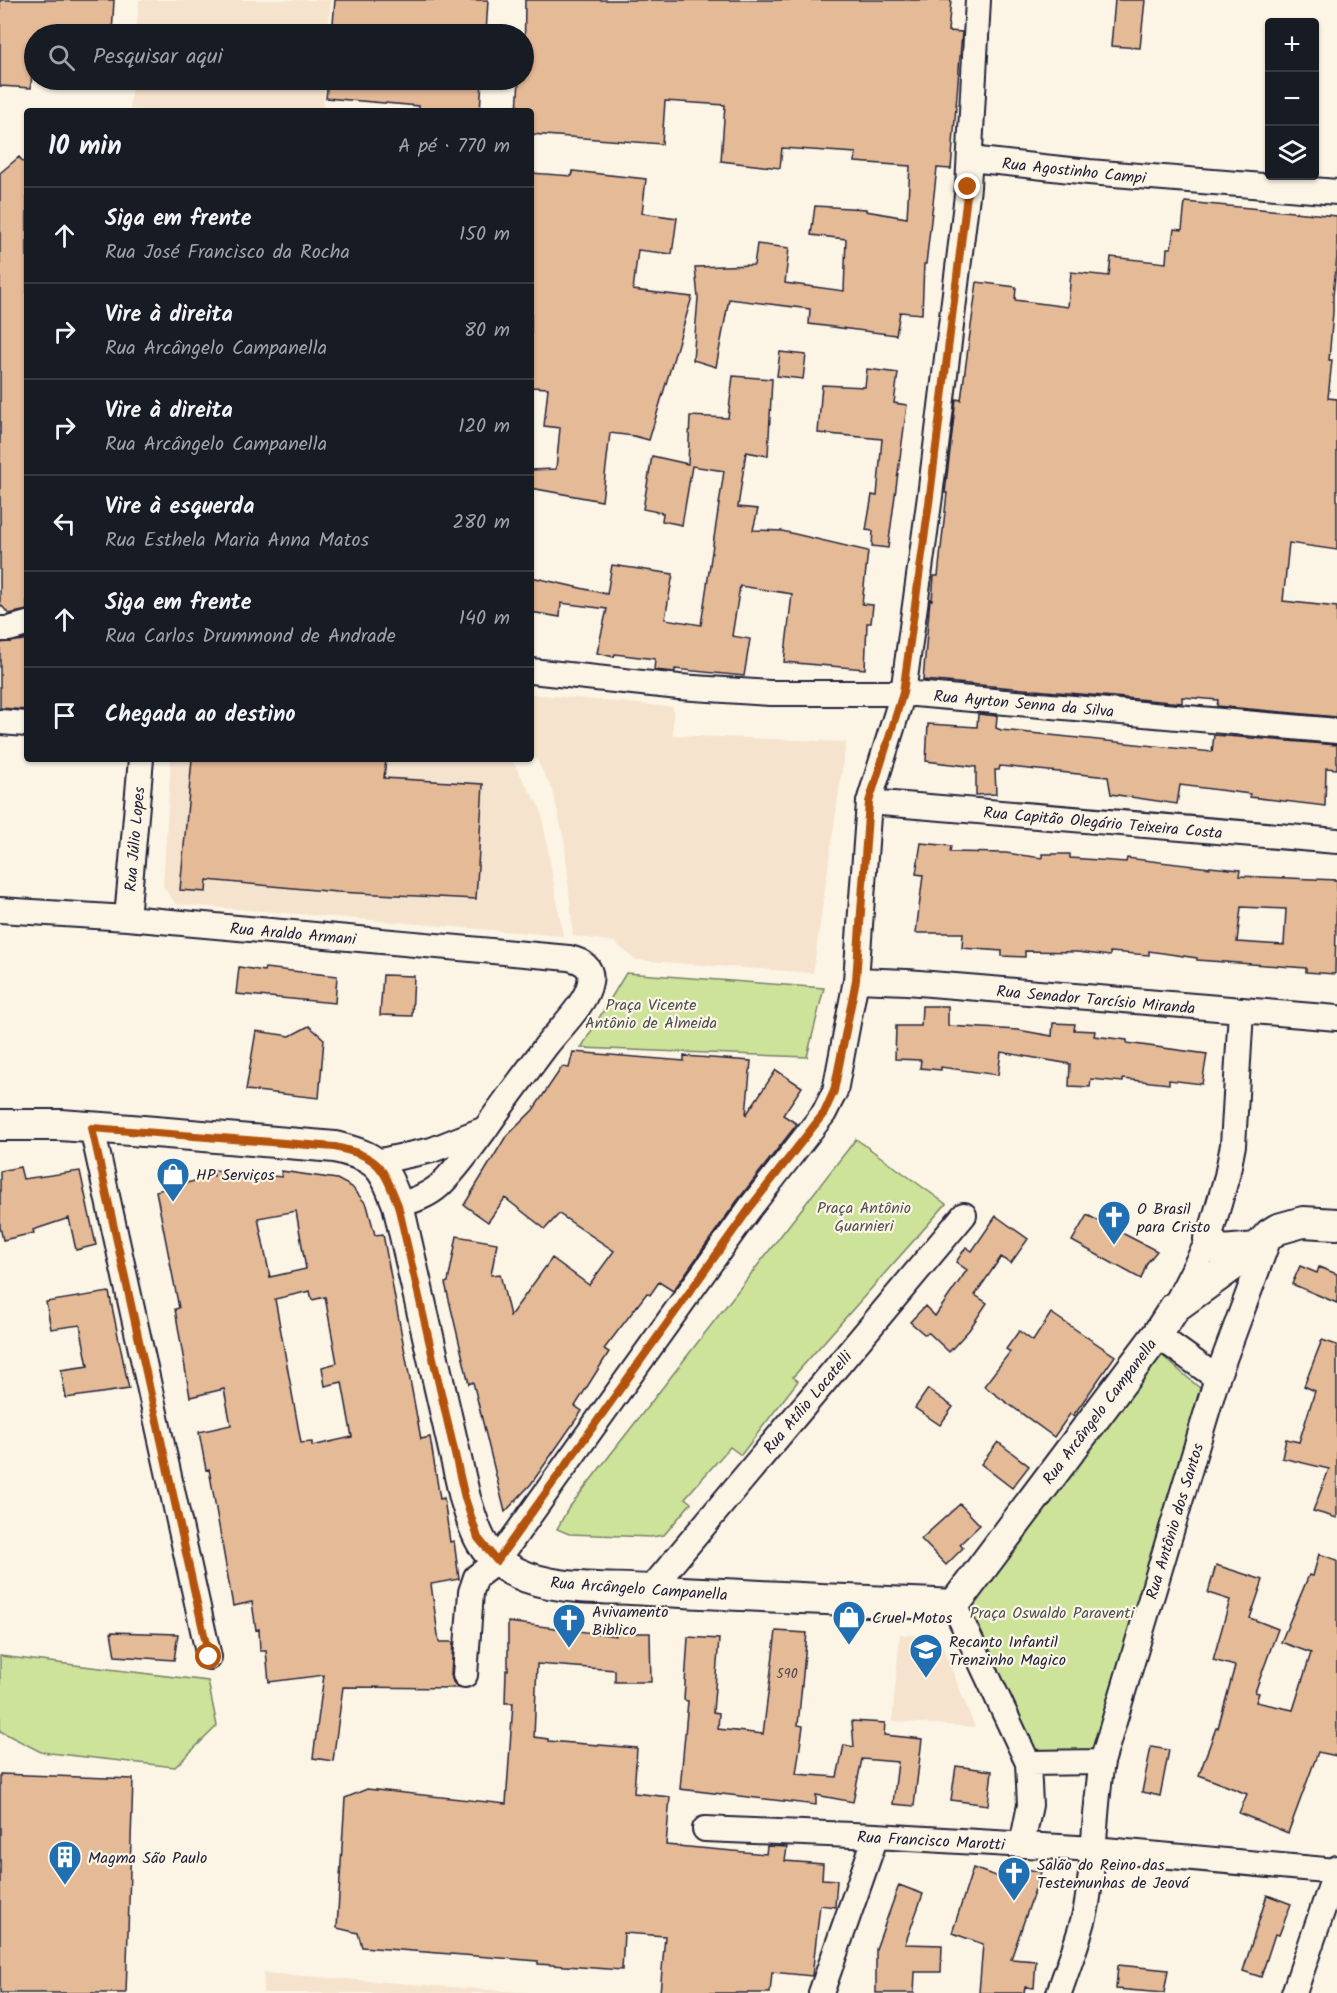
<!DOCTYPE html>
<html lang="pt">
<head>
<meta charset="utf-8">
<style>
	:root { --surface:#171b24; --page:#20242c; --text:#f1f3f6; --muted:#9ea1a6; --line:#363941 }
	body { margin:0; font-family:Kalam,sans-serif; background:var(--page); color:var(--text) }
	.controls { position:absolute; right:18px; top:18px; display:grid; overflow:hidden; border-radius:6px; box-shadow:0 2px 4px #0004 }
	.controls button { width:54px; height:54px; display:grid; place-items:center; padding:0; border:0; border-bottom:2px solid var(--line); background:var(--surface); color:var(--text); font:30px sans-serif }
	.stop { position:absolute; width:18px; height:18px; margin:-14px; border:4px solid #b45309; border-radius:50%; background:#fff }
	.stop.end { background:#b45309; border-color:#fff; box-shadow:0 2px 6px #0008 }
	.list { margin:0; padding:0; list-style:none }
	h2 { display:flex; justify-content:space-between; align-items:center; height:78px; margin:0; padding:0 24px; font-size:26px }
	h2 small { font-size:20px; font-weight:400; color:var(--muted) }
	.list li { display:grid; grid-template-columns:39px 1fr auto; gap:18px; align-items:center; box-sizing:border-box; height:96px; padding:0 24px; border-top:2px solid var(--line) }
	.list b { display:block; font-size:22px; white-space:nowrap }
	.list p { margin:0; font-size:20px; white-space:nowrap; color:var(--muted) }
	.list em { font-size:20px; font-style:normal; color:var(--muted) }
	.icon { flex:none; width:33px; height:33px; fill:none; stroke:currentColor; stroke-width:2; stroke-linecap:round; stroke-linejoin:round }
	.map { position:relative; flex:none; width:1337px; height:1993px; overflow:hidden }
	.search { position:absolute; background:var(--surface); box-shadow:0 2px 4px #0004; left:24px; top:24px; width:510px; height:66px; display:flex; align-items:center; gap:15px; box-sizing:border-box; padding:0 21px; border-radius:33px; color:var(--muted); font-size:22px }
	.panel { position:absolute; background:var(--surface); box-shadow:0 2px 4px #0004; left:24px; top:108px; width:510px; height:654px; border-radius:6px }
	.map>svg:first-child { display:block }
</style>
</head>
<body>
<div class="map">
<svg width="1337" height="1993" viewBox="0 0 1337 1993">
	<rect width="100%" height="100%" fill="#fcf5e5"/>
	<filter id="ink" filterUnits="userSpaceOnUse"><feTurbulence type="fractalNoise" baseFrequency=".0167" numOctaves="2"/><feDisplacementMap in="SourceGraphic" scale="12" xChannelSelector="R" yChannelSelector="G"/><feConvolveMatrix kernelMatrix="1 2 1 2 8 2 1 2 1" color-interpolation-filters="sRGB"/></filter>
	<g filter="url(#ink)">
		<path fill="#f5e3cd" d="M139,0H331L328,34H136Z
			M132,80H325L323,111H157L130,109Z
			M531,694L673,707V735L846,742L813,973L635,960L614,942L573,936L565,845L553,791L531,749Z
			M171,759H511L541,810L563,936L176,904L163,886Z
			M900,1634L939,1638L975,1727L892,1721Z
			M264,1973L530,1993H263Z"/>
		<path fill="#cce399" stroke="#77826a" stroke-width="1.5" d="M626,973L824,988L807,1057L581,1048Z
			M856,1139L946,1204L793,1377L798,1381L741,1455L730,1447L685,1498L691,1503L664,1535L651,1537L569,1534L557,1529L568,1509Z
			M1158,1352L1202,1390L1091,1762L1034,1753L954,1605Z
			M0,1656L208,1681L217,1726L175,1767L41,1752L0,1731Z"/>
		<path fill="#e5ba96" stroke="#22223b" stroke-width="1.5" fill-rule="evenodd" d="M0,0H114L112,34H34L31,88L0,86Z
			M335,0H488L486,34H332Z
			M525,0H951L948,31L962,32L951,169L937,168L926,264H924L922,314L900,312L896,335L809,324L810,309L729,299L716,367L693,360L698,298L695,267L754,265L757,244L789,248L785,283L844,291L846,239L811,235L815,206L866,209V211L907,218L910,166L855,162L856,153L782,148L780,168L721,161L725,105L665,101L662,144L531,134V111H517L519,80H524Z
			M1115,0H1145L1140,48L1111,46Z
			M328,80H482L480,111H419V106L326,98Z
			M19,157L27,166V610L9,614L0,604V173Z
			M573,171L646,179L642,213L677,218L672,254L638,250L633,290L692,297L649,440L634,436L610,433L602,501L531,488V470L556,469L560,428L544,426L548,388L531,387V173L572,176Z
			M1185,202L1337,216V257L1333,296V312L1329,360H1332L1328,398L1337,399V550L1289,543L1283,601L1337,607V717L1217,706L1218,700L1182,697V703L923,680L930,599L932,600L934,576H938L947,493H945L956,399L961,400L977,282L1016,287L1015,300L1068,307L1071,272L1109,276L1111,257L1166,263L1167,248H1171L1174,229L1182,230Z
			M780,352L806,355L803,379L777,376Z
			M867,369L898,373L894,403L907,405L888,548L872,546L873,531L866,530L872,495L877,496L882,439L818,433L822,385L865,387Z
			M733,376L772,379L768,456L746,452L738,507L758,509L753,530L782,531L868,551L862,604L873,605L871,623H867L865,669L784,662L792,594L740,586L732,636L750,639L744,676L675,669V672L654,670L655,659L615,654L614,657L597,653L607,609L561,603L560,617L531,612V577L607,594L612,565L673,574L665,619L701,625L724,471L692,466L682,525L662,521L663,513L643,509L652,456L688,464L690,416L728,418Z
			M24,640H27V710L0,708V643Z
			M978,714L997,716L996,728L1001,730L1212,752L1214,735L1337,745V769L1326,768L1325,806L1250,797V794L1180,785L1177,804L1111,794L1108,777L1000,766L999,770H995L996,794L976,795V767L926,761L928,724L977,727Z
			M192,759H386L384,778L483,784L476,899L337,892L207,880L206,892L180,890Z
			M921,843L951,846L950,852L1006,853L1042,858V854H1070V858L1126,862L1127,858L1210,868V867L1240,870L1239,876L1337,880L1335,974L1306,972V968L1197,960V958L1149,951V955L1110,952V956L1077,952L1025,951V957L1002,956V951L962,948L963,933H916L923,875L916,874ZM1241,907L1286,909L1284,945L1237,942Z
			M239,967L264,971L265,968L337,976L335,1003L236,994Z
			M383,975L414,976L412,1016L380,1015Z
			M922,1006H948V1026L1018,1030L1052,1036L1053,1023L1075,1024L1074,1030L1095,1031L1094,1036L1127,1040V1043L1207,1054L1202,1084L1169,1080V1084L1123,1079V1082L1091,1079L1090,1087L1069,1086L1070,1064L1001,1052L998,1075L941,1067V1070L920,1068L921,1060L895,1059L896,1026H921Z
			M309,1026L324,1039L319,1098L246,1090L256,1031L290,1036Z
			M573,1052L684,1061V1056L751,1061L746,1115L776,1070L802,1087L783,1115L797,1124L737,1201L673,1291L659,1282L650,1295L647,1293L604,1349L609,1352L575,1406L582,1411L531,1484L505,1512L473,1382L469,1384L445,1283L448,1282L457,1236L497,1243L491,1275L500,1274L510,1316L552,1258L589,1285L614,1251L559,1214L545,1229L505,1198L488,1222L464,1205L505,1138L533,1110L562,1067L569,1068Z
			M20,1167L23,1179L80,1171L96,1245L76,1250L69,1218L33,1230L34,1233L3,1240L0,1227V1171Z
			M213,1170L282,1177L281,1171L337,1179L352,1187L367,1205L375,1235L383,1234L421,1439L430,1437L440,1499L444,1498L450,1542L454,1541L459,1579L431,1584L439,1642H453L451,1675L453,1682L458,1688L343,1687L333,1761L313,1758L324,1675L269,1682L266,1651H260L259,1629L256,1630L252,1602L233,1606L209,1469L206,1470L199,1432L231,1425L224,1389L190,1397L175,1309L179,1308L156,1191L214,1176ZM296,1211L306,1269L270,1277L258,1218ZM310,1291L312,1300L325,1297L337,1363L322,1367L325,1386L342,1382L352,1437L312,1446V1442L301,1443L275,1299Z
			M1087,1215L1157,1251L1147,1263L1141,1279L1072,1241Z
			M996,1216L1028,1239L1011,1263L1001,1257L975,1295L987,1303L969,1330L949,1352L929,1333L924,1334L910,1322L925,1306L935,1316L967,1270L956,1262L966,1247L972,1251Z
			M1300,1266L1317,1273L1319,1267L1337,1274V1303L1292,1284Z
			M109,1292L129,1389L66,1398L61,1370L88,1366L80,1325L51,1329L46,1302Z
			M1051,1313L1115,1356L1073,1416L1070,1414L1054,1437L984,1386L1010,1352L1006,1349L1019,1331L1033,1341Z
			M1322,1340L1337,1345V1518L1313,1511L1329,1469L1282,1458L1286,1439L1299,1442L1315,1391L1304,1386Z
			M928,1389L953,1407L940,1425L915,1408Z
			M998,1442L1029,1466L1012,1488L981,1464Z
			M960,1504L980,1525L960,1544L963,1548L946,1565L921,1539Z
			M1319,1554L1337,1560V1756L1318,1752L1288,1833L1239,1813L1247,1794L1199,1775L1216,1728H1218L1235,1666L1213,1660L1230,1600L1208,1593L1216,1565L1263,1580L1250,1618L1278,1629L1255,1692L1259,1693L1256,1702L1293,1710L1311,1653L1281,1642L1309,1575L1313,1576Z
			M508,1622L616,1636V1633H650L651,1682H615V1670L537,1664L534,1737L548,1739V1741L637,1748L634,1793L670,1797L666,1845L766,1854L767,1846L787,1847L785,1861L823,1864L822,1879L837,1880L835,1907L820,1905L812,1976L772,1972L770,1993H660L665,1936L624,1933L622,1970L538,1964V1961L362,1947L358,1933L337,1928L345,1798L367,1789L506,1804L513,1703H505L506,1670H508Z
			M776,1631L807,1633L798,1725L803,1726L796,1774L837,1777L844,1745L854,1747L852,1721L885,1723L884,1735L922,1739L914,1806L893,1804L898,1762L862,1759L853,1802L816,1795V1805L680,1789L688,1701L684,1700L688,1637L719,1639L713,1712L719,1713L718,1729L763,1734Z
			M111,1632L178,1634L174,1660L115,1656Z
			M1151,1747L1169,1750L1160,1796L1142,1792Z
			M956,1766L992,1771L988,1805L951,1800Z
			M0,1774L133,1779L126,1993H0Z
			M1008,1865L1041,1872L1011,1959L1036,1961L1034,1988L1025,1987L1024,1993H979L983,1944L952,1933L973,1868L1004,1879Z
			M899,1885L923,1894L905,1944L942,1945L941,1972H915L914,1993H876V1949Z
			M1267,1895L1291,1904L1279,1935L1275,1934L1261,1977L1243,1971Z
			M1118,1965L1168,1970L1164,1993L1116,1989Z"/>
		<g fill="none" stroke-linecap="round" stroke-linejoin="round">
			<g stroke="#22223b" stroke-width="28">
				<path id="minor" d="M970,159L1089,172L1337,192
					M0,629H9L27,624
					M531,671L679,687L770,693H903L1337,731
					M0,722L27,724
					M869,802L1337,841
					M0,910L127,918L569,958C582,961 593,967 590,982C587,1003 559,1029 546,1046C526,1073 505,1100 486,1128C471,1148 458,1168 440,1185C428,1196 413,1201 398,1205
					M127,918L141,759
					M856,980L907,982L1337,1018
					M92,1128L209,1657
					M376,1162L432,1150L485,1129
					M1175,1306L1209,1239L1227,1176L1233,1145L1241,1011
					M1157,1335L1217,1378
					M650,1590L964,1215
					M954,1605L1028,1763L1030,1805L1022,1845
					M465,1675L471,1592L476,1577L497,1561L749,1209L824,1113L835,1091L856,980L869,802L903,693L930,496L968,187L978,0
					M1028,1763L1102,1762
					M705,1829L876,1836L1094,1849L1336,1871
					M821,1993L876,1836
					M1059,1993C1068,1966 1080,1937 1086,1909C1095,1861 1094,1811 1102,1762L1217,1378L1270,1235
					M1294,1993L1337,1868"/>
			</g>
			<g stroke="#22223b" stroke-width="34">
				<path id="tertiary" d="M0,1125H60L131,1130L335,1147C379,1158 382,1164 398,1205L465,1498C476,1533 481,1556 517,1573C554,1591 608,1587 648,1590C750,1596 852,1600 954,1605L1157,1335L1175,1307L1257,1248L1270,1234L1278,1229L1303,1222L1337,1224
					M1209,1239L1216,1248L1222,1251L1257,1248"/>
			</g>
			<use href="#minor" stroke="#fcf5e5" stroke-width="24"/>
			<use href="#tertiary" stroke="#fcf5e5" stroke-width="30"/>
		</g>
	</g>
	<g fill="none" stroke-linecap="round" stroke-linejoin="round" filter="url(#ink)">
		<path stroke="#b45309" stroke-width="8" d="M209,1657L92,1128L335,1147C379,1157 382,1165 398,1205L465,1498L478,1538L497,1561L749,1209L824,1113L834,1091L856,980L869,802L903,693L930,496L968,187"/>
	</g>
	<defs>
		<g id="shop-pin" transform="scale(1.725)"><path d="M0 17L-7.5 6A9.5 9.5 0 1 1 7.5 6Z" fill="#1f6fb2" stroke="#fcf5e5"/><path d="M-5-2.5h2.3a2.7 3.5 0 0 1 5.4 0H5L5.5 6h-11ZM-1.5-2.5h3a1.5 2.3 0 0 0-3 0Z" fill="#fff"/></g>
		<g id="church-pin" transform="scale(1.725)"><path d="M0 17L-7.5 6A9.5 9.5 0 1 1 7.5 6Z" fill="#1f6fb2" stroke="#fcf5e5"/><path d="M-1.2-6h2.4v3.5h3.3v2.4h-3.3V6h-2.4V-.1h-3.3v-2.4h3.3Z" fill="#fff"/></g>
		<g id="school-pin" transform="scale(1.725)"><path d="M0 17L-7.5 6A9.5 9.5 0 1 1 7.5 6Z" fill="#1f6fb2" stroke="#fcf5e5"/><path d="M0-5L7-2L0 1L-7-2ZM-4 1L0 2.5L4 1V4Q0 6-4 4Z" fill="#fff"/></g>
		<g id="building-pin" transform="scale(1.725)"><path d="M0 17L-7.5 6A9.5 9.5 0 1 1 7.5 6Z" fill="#1f6fb2" stroke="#fcf5e5"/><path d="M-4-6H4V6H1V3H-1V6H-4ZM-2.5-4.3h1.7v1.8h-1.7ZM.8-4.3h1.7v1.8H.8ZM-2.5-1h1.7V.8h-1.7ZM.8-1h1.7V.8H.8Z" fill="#fff"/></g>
	</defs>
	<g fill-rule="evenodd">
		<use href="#shop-pin" x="173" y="1174"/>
		<use href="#church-pin" x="1114" y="1217"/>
		<use href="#shop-pin" x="849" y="1617"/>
		<use href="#church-pin" x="569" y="1620"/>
		<use href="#school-pin" x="926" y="1650"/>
		<use href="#building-pin" x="65" y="1857"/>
		<use href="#church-pin" x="1014" y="1873"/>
	</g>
	<g text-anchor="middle" stroke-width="4.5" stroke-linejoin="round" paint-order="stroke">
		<g font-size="14" fill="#534852">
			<text x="787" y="1678">590</text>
		</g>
		<g font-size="16" fill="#22223b" stroke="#fcf5e5">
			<text transform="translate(1074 170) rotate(6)" y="6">Rua Agostinho Campi</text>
			<text transform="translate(1024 703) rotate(5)" y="6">Rua Ayrton Senna da Silva</text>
			<text transform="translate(1103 822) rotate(5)" y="6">Rua Capitão Olegário Teixeira Costa</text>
			<text transform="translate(134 839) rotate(-85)" y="6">Rua Júlio Lopes</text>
			<text transform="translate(293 933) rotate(5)" y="6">Rua Araldo Armani</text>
			<text transform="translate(1096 999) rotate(5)" y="6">Rua Senador Tarcísio Miranda</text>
			<text transform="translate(807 1402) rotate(-50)" y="6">Rua Atílio Locatelli</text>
			<text transform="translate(1099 1411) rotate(-53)" y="6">Rua Arcângelo Campanella</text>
			<text transform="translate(1174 1521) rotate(-73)" y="6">Rua Antônio dos Santos</text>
			<text transform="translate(639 1588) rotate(4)" y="6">Rua Arcângelo Campanella</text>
			<text transform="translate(931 1840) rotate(3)" y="6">Rua Francisco Marotti</text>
		</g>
		<g font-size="16" fill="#4c5252" stroke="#fcf5e5">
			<text x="651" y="1010">Praça Vicente<tspan x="651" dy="18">Antônio de Almeida</tspan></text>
			<text x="864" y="1213">Praça Antônio<tspan x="864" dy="18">Guarnieri</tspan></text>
			<text x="1052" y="1618">Praça Oswaldo Paraventi</text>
		</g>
		<g font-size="16" fill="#22223b" stroke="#fcf5e5" text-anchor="start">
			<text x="196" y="1180">HP Serviços</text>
			<text x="1137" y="1214">O Brasil<tspan x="1137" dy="18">para Cristo</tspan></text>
			<text x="592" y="1617">Avivamento<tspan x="592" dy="18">Biblico</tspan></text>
			<text x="872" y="1623">Cruel Motos</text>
			<text x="949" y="1647">Recanto Infantil<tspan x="949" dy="18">Trenzinho Magico</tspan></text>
			<text x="88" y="1863">Magma São Paulo</text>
			<text x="1037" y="1870">Salão do Reino das<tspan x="1037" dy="18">Testemunhas de Jeová</tspan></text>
		</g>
	</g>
</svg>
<div class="controls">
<button>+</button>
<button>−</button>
<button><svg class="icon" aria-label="layers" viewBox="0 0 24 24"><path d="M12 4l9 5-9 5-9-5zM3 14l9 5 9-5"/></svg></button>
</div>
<div class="stop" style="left:209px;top:1657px"></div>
<div class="stop end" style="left:968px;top:187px"></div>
<div class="search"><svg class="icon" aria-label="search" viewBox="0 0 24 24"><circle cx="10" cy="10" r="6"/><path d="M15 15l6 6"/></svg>Pesquisar aqui</div>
<section class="panel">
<h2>10 min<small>A pé · 770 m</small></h2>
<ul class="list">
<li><svg class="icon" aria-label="ahead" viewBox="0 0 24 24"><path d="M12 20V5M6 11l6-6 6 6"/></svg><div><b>Siga em frente</b><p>Rua José Francisco da Rocha</p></div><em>150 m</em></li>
<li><svg class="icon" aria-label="right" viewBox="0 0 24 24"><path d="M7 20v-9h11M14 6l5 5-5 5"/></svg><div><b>Vire à direita</b><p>Rua Arcângelo Campanella</p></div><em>80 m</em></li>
<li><svg class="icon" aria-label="right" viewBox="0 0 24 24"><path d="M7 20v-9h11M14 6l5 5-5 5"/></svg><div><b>Vire à direita</b><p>Rua Arcângelo Campanella</p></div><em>120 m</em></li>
<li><svg class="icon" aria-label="left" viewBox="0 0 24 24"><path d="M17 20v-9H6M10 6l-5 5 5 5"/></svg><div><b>Vire à esquerda</b><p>Rua Esthela Maria Anna Matos</p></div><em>280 m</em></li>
<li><svg class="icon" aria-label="ahead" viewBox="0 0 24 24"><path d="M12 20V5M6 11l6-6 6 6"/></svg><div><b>Siga em frente</b><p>Rua Carlos Drummond de Andrade</p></div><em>140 m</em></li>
<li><svg class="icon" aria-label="arrive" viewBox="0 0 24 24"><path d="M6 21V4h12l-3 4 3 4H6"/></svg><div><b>Chegada ao destino</b></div></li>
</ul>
</section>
</div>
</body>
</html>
